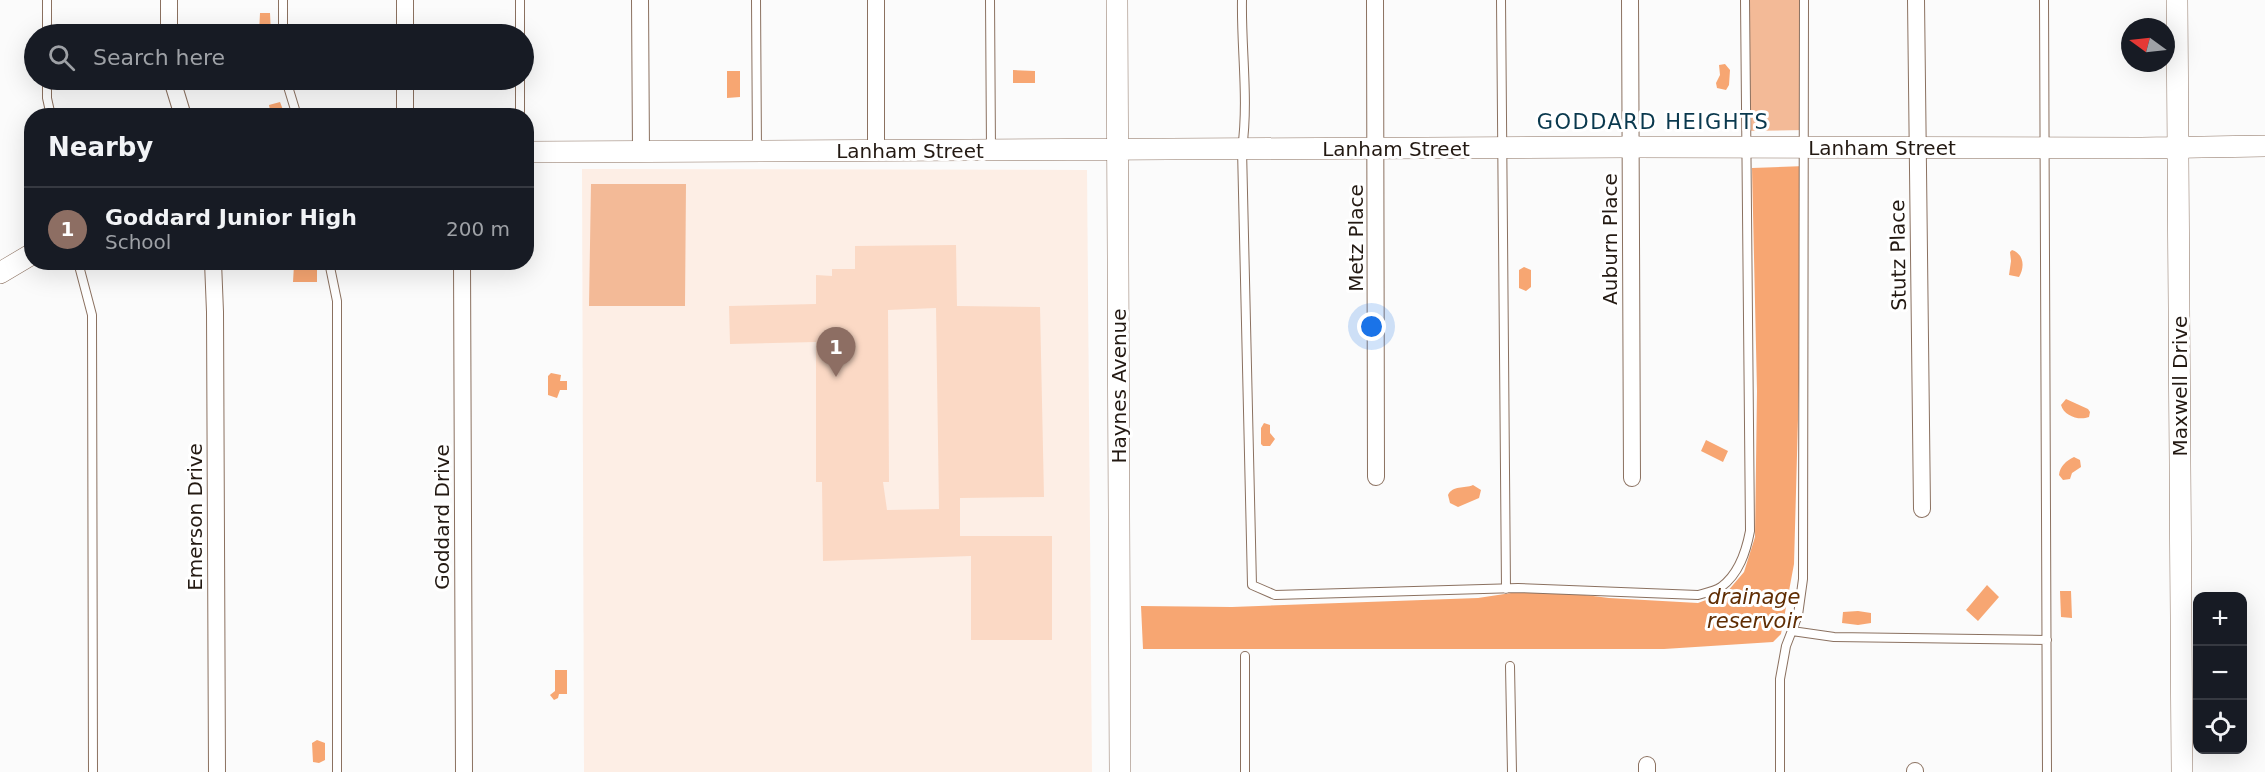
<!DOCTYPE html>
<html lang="en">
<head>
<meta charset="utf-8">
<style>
	:root { --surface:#171b24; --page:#242831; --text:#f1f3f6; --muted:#9ea1a6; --line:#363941; --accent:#0f766e }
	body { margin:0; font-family:"DejaVu Sans",sans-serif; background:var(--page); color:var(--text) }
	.controls { position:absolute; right:18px; bottom:18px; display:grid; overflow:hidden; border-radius:12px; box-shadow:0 6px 24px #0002 }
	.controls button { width:54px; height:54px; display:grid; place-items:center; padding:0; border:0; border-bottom:2px solid var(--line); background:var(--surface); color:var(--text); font:30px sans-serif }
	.compass { position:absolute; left:2121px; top:18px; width:54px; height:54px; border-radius:50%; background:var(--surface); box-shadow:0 6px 24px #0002; rotate:285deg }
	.you { position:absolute; left:1372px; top:327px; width:21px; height:21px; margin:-15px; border:4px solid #fff; border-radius:50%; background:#1a73e8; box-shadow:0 0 0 9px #1a73e833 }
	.badge { display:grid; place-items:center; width:39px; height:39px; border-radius:50%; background:var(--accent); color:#fff; font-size:20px; font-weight:700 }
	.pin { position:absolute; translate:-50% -50px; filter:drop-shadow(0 2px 3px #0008) }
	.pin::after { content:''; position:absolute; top:32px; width:21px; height:18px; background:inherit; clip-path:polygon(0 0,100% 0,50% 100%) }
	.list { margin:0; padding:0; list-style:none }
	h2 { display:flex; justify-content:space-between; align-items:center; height:78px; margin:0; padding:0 24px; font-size:26px }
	h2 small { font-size:20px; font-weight:400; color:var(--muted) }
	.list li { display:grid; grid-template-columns:39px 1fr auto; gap:18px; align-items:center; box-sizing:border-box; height:84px; padding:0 24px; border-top:2px solid var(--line) }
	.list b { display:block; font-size:22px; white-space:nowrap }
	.list p { margin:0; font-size:20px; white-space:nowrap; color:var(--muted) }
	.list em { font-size:20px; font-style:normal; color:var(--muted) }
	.icon { flex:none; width:33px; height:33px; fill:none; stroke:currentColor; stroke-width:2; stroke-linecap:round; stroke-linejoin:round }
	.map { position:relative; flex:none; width:2265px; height:772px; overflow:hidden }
	.search { position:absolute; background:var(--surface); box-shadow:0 6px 24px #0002; left:24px; top:24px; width:510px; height:66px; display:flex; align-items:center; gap:15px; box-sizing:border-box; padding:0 21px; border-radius:33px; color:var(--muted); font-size:22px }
	.panel { position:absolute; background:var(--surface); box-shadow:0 6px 24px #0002; left:24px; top:108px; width:510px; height:162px; border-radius:24px }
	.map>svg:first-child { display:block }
</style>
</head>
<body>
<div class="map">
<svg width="2265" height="772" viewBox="0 0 2265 772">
	<rect width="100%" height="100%" fill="#fbfbfb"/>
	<path fill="#fdeee5" d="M582,169L1087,170L1092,772H584Z"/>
	<path fill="#f3ba97" d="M1745,0H1804L1805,130L1745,131Z
		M591,184H686L685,306H589Z"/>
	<path fill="#f7a672" d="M260,13H270L271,34H259Z
		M1725,64L1730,70L1729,85L1726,90L1717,88L1716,83L1720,75L1719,65Z
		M1013,70L1035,71V83H1013Z
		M727,71H740V97L727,98Z
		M280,102L285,115H271L269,105Z
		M1805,166L1794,564L1781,634L1773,642L1664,649H1143L1141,606L1232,607L1478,598L1537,589L1609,598L1698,603L1727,592L1744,572L1755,537L1757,391L1752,168Z
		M2012,250C2024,254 2025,267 2019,277L2009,275L2011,261L2010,252Z
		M294,265H317V282H293Z
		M1524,267L1531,270V287L1526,291L1519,288V270Z
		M551,373L561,375L560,381H567V390H560L557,398L548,395V376Z
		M2066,399L2088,409L2090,412L2089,417C2079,421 2064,416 2061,405Z
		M1264,423L1270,425V433L1275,439L1270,446H1263L1261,444V428Z
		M1706,440L1728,451L1723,462L1701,451Z
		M2074,457L2080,460L2081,467L2072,473L2070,479L2063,480L2059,475C2060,466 2066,461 2074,457Z
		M1473,485L1481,490L1479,498L1458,507L1450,503L1448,495C1453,485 1464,489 1473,485Z
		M1987,585L1999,597L1978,621L1966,610Z
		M2060,591H2071L2072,618L2061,617Z
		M1858,611L1871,613V623L1858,625L1842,623L1843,612Z
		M555,670H567V694H559L558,698L554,700L550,695L555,691Z
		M317,740L325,743V760L319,763L313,762L312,743Z"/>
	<path fill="#fbd9c5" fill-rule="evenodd" d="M956,245L957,306L1040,307L1044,497L960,498V536H1052V640H971V556L823,561L822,482H816V342L730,344L729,306L816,304V275L832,276V269H855V246ZM936,308L939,509L887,510L883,482H889L888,310Z"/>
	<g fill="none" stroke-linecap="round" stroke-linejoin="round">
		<g stroke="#8b7160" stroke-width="10">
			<path id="service" d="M47,0V34
				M283,0V34
				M520,0V34
				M756,0L757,150
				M990,0L991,150
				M1242,0C1241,49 1249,100 1242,149L1252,585L1275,595L1518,588L1698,595C1705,593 1715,591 1721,587C1739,574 1746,552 1750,531L1745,0
				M1501,0L1506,589
				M2044,0L2047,772
				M47,80V98L51,116
				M286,80L297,116
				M520,80V116
				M78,262L92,315L93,772
				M329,262L337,301V772
				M1792,631L1834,637L2047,640
				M1245,656V772
				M1510,666L1512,772
				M1780,772V679L1786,646L1798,615L1803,579L1804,0"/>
		</g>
		<g stroke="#8b7160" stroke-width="18">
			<path id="minor" d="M169,0V34
				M405,0V34
				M640,0L641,152
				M876,0V151
				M1375,0L1376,477
				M1630,0L1632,478
				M1916,0L1922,509
				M172,80L183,116
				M405,80V116
				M213,262L215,312L217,772
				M462,262L464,772
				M1647,765V772
				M1915,771V772"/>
		</g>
		<g stroke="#8b7160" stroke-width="22">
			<path id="tertiary" d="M1117,0L1120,772
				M2177,0L2182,772
				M526,152L1631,147L2141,148L2265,146
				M0,273L32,254"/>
		</g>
		<use href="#service" stroke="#fff" stroke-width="8"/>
		<use href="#minor" stroke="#fff" stroke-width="16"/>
		<use href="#tertiary" stroke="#fff" stroke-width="21"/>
	</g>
	<g text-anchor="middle" stroke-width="6" stroke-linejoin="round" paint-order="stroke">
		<g font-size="20" fill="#231912" stroke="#fff">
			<text x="1882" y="155">Lanham Street</text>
			<text x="1396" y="156">Lanham Street</text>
			<text x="910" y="158">Lanham Street</text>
			<text transform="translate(1356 238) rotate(-90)" y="7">Metz Place</text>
			<text transform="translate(1610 239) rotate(-90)" y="7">Auburn Place</text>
			<text transform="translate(1898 255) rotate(-91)" y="7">Stutz Place</text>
			<text transform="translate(1119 386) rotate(-90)" y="7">Haynes Avenue</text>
			<text transform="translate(2180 386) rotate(-90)" y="7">Maxwell Drive</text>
			<text transform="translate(195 517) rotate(-90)" y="7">Emerson Drive</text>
			<text transform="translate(442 517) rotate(-90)" y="7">Goddard Drive</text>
		</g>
		<g font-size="21" letter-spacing="1.5" fill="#0a394e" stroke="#fff">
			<text x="1653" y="129">GODDARD HEIGHTS</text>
		</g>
		<g font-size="21" font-style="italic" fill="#602d03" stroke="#fff">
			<text x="1754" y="604">drainage<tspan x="1754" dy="24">reservoir</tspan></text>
		</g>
	</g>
</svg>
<div class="controls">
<button>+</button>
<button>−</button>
<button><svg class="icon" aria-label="locate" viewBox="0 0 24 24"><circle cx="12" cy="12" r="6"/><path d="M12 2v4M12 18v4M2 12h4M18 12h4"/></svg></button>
</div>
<svg class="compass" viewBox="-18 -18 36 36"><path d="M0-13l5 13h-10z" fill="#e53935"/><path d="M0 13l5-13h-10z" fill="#9ea1a6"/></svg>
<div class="you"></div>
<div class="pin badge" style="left:836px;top:377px;background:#8d6e63">1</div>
<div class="search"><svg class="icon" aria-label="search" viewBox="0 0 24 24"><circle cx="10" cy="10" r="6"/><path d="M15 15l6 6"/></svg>Search here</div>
<section class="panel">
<h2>Nearby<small></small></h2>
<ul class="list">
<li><span class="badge" style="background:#8d6e63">1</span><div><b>Goddard Junior High</b><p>School</p></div><em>200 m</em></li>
</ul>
</section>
</div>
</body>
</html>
